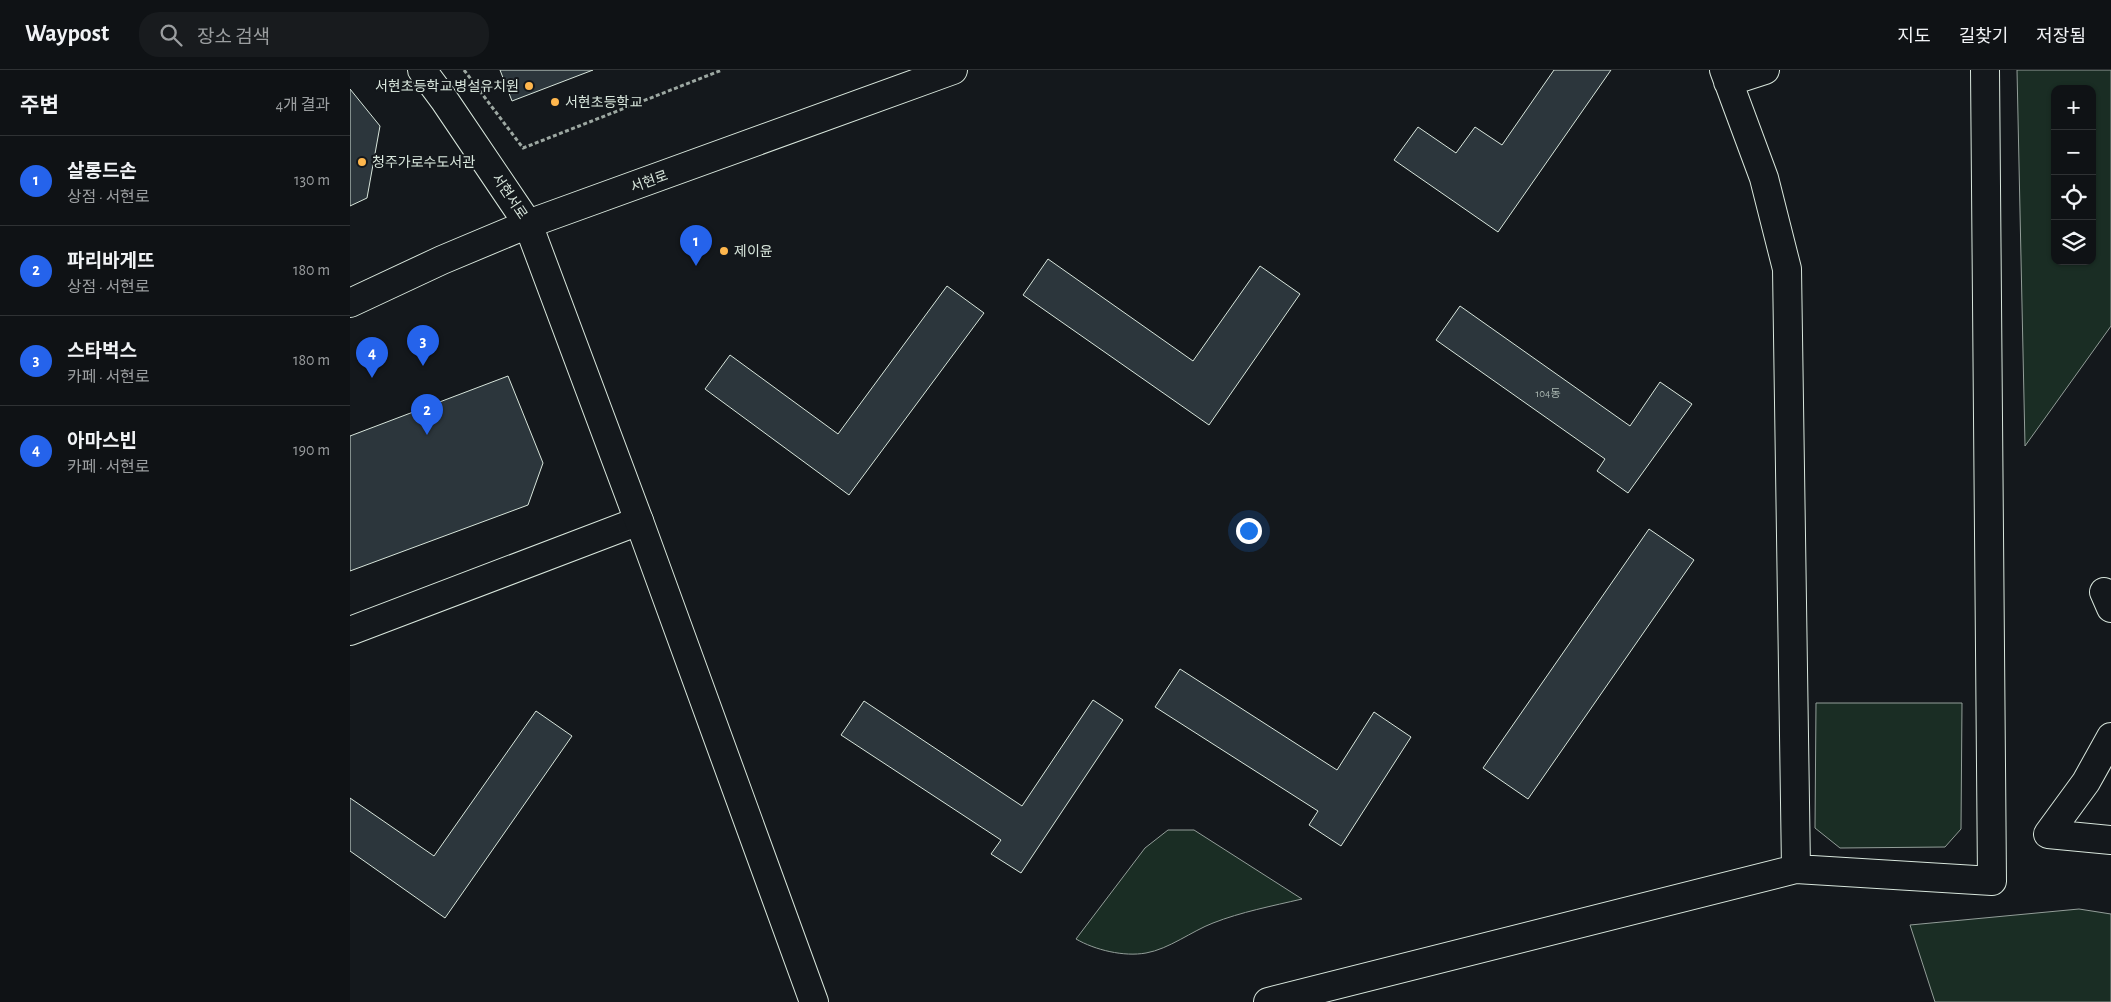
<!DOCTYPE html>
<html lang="ko">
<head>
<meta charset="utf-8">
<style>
	:root { --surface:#0f1215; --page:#181b1e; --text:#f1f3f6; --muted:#9b9ea0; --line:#2f3234; --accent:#2563eb }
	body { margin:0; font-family:"Alegreya Sans","Noto Sans KR",sans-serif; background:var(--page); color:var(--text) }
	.controls { position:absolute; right:15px; top:15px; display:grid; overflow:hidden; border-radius:10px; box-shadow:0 1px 4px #0004 }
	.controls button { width:45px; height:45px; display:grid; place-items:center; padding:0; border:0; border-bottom:1px solid var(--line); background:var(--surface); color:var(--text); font:25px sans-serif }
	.you { position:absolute; left:898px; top:460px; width:18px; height:18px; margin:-12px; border:4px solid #fff; border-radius:50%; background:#1a73e8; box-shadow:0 0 0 8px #1a73e833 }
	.badge { display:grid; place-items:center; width:32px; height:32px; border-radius:50%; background:var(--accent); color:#fff; font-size:16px; font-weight:700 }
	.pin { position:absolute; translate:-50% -41px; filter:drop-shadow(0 1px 2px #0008) }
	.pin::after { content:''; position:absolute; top:26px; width:18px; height:15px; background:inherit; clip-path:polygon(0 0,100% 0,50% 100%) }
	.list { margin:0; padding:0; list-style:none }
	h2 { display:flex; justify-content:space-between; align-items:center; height:65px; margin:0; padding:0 20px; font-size:21px }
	h2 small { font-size:16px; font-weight:400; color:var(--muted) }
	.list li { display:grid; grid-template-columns:32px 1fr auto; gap:15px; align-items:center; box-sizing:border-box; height:90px; padding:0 20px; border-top:1px solid var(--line) }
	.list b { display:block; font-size:19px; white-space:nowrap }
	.list p { margin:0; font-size:16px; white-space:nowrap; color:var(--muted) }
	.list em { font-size:16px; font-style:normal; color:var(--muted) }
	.icon { flex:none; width:28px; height:28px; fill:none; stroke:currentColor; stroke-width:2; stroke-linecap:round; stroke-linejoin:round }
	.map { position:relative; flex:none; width:1761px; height:932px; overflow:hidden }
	header { display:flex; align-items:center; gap:30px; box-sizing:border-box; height:70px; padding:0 25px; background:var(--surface); border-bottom:1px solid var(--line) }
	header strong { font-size:24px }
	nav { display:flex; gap:28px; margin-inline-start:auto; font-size:18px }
	.search { width:350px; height:45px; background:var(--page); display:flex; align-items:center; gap:12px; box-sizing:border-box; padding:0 18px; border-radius:20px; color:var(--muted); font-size:19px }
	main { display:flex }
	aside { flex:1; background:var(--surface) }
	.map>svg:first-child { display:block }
</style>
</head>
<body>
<header>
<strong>Waypost</strong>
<div class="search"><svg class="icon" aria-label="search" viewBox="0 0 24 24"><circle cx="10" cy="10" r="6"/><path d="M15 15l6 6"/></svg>장소 검색</div>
<nav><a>지도</a><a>길찾기</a><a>저장됨</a></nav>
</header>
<main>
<aside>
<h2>주변<small>4개 결과</small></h2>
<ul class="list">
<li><span class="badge">1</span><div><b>살롱드손</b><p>상점 · 서현로</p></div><em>130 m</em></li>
<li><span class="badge">2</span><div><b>파리바게뜨</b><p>상점 · 서현로</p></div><em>180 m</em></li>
<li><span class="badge">3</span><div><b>스타벅스</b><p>카페 · 서현로</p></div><em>180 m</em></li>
<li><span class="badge">4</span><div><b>아마스빈</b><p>카페 · 서현로</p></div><em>190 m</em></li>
</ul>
</aside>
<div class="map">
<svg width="1761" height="932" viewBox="0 0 1761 932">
	<rect width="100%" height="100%" fill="#14181c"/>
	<path fill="#1a2d24" stroke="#939e99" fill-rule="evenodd" d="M1667,0H1761V256L1675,376ZM1705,19H1742V191H1705Z
		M1466,633H1612L1611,759L1595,777L1490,778L1465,758Z
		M818,760H844L952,829C922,836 891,842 863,853C842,861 819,879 796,883C774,887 745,880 726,869L795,778Z
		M1729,839L1761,844V932H1585L1560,855Z"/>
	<path fill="#2c363c" stroke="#d8e6dc" d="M150,0H243L162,31Z
		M1204,0H1261L1148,162L1044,90L1068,57L1106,83L1125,57L1152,75Z
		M0,19L30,56L17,128L0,136Z
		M698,189L843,291L910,196L950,224L859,355L673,225Z
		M597,216L634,243L499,425L355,319L380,285L488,364Z
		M1110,236L1280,356L1310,312L1342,334L1278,423L1247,401L1255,389L1086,270Z
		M158,306L193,393L178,435L0,501V366Z
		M1299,459L1344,490L1178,729L1133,698Z
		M830,599L987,700L1024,642L1061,667L991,776L959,755L968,741L805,637Z
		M743,630L773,650L671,803L641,784L651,770L491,665L514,631L672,736Z
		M186,641L222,666L95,848L0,781V728L84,786Z"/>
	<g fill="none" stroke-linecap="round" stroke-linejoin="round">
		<g stroke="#d8e6dc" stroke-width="30">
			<path id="minor" d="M72,0L95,31L178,154
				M1378,12L1415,0
				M1754,522L1761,538
				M0,561L289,451
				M1761,667L1736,712L1698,764L1761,770
				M1446,799L1642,811L1635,0
				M918,932L1446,799L1437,199L1414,108L1374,0"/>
		</g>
		<g stroke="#d8e6dc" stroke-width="30">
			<path id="tertiary" d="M178,154L289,451L464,932
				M0,233L92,190L178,154L603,0"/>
		</g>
		<path stroke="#9da8a2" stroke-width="3" stroke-dasharray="4 2.5" stroke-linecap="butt" d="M114,0L173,78L372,0"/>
		<use href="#minor" stroke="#14181c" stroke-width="28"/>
		<use href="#tertiary" stroke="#14181c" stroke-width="28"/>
	</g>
	<g fill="#ffb74d" stroke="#14181c" stroke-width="2">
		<circle cx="179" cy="16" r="5"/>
		<circle cx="205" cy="32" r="5"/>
		<circle cx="12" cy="92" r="5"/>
		<circle cx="374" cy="181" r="5"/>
	</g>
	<g text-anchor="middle" stroke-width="4" stroke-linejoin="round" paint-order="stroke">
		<g font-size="11" fill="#adbab4">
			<text x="1198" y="327">104동</text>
		</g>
		<g font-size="14" fill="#d8e6dc" stroke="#14181c" text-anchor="start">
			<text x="169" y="21" text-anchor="end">서현초등학교 병설유치원</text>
			<text x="215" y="37">서현초등학교</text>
			<text x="22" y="97">청주가로수도서관</text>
			<text x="384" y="186">제이윤</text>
		</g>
		<g font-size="14" fill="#d8e6dc" stroke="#14181c">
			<text transform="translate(299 111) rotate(-20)" y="5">서현로</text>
			<text transform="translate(160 126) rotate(56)" y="5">서현서로</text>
		</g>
	</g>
</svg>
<div class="controls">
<button>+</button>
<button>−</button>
<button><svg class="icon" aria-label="locate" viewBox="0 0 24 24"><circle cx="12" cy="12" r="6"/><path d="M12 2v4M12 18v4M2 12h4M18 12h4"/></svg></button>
<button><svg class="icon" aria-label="layers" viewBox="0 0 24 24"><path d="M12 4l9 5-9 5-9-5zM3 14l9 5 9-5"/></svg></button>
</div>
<div class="you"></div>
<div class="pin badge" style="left:346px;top:196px">1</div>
<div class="pin badge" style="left:77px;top:365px">2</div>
<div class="pin badge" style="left:73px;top:296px">3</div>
<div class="pin badge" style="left:22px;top:308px">4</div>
</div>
</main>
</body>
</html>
